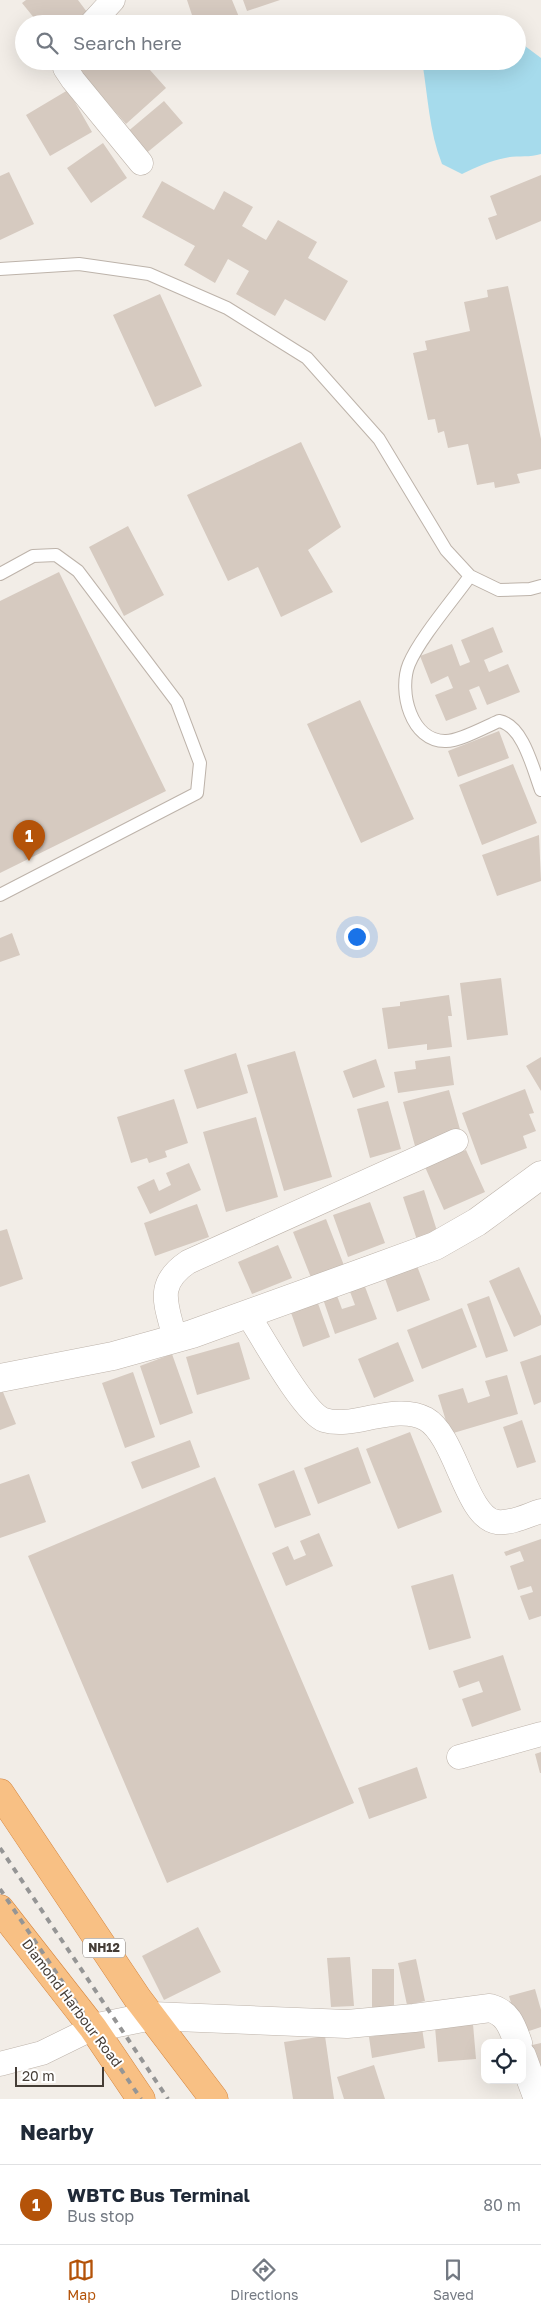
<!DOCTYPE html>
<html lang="en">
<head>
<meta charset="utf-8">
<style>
	:root { --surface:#fff; --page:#f2f2f3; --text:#1f2937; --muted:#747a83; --line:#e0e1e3; --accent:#b45309 }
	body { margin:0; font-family:"Golos Text",sans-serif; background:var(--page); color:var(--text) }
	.controls { position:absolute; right:15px; bottom:15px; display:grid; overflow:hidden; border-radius:10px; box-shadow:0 5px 20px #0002 }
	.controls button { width:45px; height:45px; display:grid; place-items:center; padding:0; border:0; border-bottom:1px solid var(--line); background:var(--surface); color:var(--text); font:25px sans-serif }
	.scale { position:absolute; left:15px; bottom:12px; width:89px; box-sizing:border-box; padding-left:5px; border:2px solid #453d36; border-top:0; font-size:14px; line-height:18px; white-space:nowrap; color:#453d36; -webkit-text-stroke:4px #fff; paint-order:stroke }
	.you { position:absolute; left:356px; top:936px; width:18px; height:18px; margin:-12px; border:4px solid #fff; border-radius:50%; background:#1a73e8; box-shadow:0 0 0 8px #1a73e833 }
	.badge { display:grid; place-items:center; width:32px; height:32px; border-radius:50%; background:var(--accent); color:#fff; font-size:16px; font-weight:700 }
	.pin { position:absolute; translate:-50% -41px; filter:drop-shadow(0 1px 2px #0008) }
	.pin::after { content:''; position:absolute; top:26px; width:18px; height:15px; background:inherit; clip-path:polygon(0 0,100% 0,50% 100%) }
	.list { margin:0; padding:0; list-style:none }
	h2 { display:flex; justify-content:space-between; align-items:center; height:65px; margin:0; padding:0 20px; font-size:21px }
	h2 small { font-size:16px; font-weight:400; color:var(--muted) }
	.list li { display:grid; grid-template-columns:32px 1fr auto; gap:15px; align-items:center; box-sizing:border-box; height:80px; padding:0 20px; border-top:1px solid var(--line) }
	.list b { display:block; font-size:19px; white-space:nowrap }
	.list p { margin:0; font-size:16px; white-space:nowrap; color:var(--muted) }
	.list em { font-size:16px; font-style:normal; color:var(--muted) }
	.icon { flex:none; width:28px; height:28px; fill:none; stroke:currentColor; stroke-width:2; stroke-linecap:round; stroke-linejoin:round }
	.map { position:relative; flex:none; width:541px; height:2099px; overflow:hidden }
	.search { position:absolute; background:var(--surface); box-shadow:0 5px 20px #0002; left:15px; right:15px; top:15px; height:55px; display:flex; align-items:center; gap:12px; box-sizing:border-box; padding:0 18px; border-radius:28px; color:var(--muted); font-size:19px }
	.sheet { height:145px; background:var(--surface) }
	nav { display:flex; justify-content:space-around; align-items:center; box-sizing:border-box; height:70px; border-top:1px solid var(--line); background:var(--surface); font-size:14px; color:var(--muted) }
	nav a { display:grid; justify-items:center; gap:2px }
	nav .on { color:var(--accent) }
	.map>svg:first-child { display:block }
</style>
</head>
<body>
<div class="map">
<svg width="541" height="2099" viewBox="0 0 541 2099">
	<rect width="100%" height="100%" fill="#f2ede7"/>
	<path fill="#a6dbec" d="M517,40L541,58V154C529,158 517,155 505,158C490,161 476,167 462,174L442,164C429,131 428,96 422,61H517Z"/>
	<path fill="#d6cac0" d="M26,0H78L87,12L73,24H39L22,3Z
		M187,0H232L239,17L220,24H195Z
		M243,0H280L247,11Z
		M71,61H142L166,88L126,124Z
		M68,90L92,132L50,156L26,115Z
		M164,101L183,123L144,155L126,133Z
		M103,143L127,178L91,203L67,168Z
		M9,172L34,224L0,240V176Z
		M541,175V221L496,240L488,218L497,215L490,196Z
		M162,181L214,210L224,191L253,207L242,226L266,240L278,220L317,242L308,258L348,281L325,321L285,299L275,316L236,294L249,271L228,259L215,283L184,265L195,246L142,217Z
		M508,286L541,439V469L517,474L520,483L495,488L494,482L477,485L468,444L448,448L444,431L438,433L435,419L428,420L413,353L427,350L425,341L470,331L464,302L488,297L487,290Z
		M160,294L202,386L155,407L113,315Z
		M301,442L341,527L308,550L333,592L281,617L258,567L228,581L187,495Z
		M128,526L164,595L124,616L89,547Z
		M59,572L166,791L0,873V601Z
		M493,627L503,652L484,660L489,672L508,664L520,692L487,705L479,686L469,690L477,709L446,721L435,695L453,688L448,676L431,684L420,656L452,644L460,666L470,662L461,640Z
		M360,700L414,819L361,843L307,724Z
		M499,731L509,758L458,777L448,751Z
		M513,764L537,823L482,845L459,785Z
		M539,835L541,881L497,896L482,855Z
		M12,933L20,955L0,962V938Z
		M501,978L508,1035L467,1040L460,983Z
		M449,995L452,1016H448L452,1047L427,1050V1044L388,1049L382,1008L400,1006V1002Z
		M295,1051L332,1177L284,1191L247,1065Z
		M236,1053L248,1093L197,1109L184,1070Z
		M450,1056L454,1085L398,1093L394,1072L416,1069L415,1061Z
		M541,1057V1091L526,1066Z
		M376,1059L385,1087L353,1098L343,1071Z
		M525,1089L534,1113L529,1114L536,1131L523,1136L527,1148L481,1165L462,1113Z
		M449,1090L461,1133L415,1146L403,1102Z
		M174,1099L188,1143L165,1151L167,1157L149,1163L147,1158L131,1163L117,1117Z
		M388,1101L401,1149L370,1158L357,1109Z
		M256,1117L278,1197L226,1212L203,1132Z
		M466,1150L485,1192L444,1210L425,1167Z
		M189,1163L201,1190L150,1214L137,1187L154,1179L159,1191L171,1185L166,1173Z
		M424,1190L438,1234L417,1240L403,1197Z
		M370,1202L385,1243L348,1257L333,1215Z
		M197,1204L209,1237L155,1256L144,1223Z
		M326,1219L345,1268L312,1280L293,1232Z
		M7,1229L23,1279L0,1287V1231Z
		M278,1245L292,1278L252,1294L238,1262Z
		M414,1258L430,1300L397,1312L382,1270Z
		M519,1267L541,1316V1325L514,1337L489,1281Z
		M364,1284L377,1319L335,1334L323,1299L336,1293L342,1309L355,1305L349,1289Z
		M315,1295L330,1337L303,1347L288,1304Z
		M489,1296L508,1351L486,1358L467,1304Z
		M462,1308L477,1347L422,1369L407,1330Z
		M239,1342L250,1379L197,1395L186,1357Z
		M398,1342L414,1381L374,1398L358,1359Z
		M172,1354L193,1413L160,1425L140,1366Z
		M541,1355V1402L534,1405L520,1362Z
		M133,1372L155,1437L125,1448L102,1383Z
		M507,1375L518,1414L450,1434L438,1395L463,1388L468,1403L490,1396L485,1381Z
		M3,1392L16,1424L0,1430V1393Z
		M522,1420L536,1462L517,1468L503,1427Z
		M410,1432L442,1512L398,1529L366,1449Z
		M190,1440L200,1467L142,1489L131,1462Z
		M358,1447L371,1483L318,1504L304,1468Z
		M294,1470L311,1515L275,1528L258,1484Z
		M29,1474L46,1522L0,1538V1484Z
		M215,1477L354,1803L167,1883L28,1556Z
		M319,1533L333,1566L286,1586L272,1553L288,1546L294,1560L306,1555L300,1541Z
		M541,1539V1616L529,1620L520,1596L533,1592L531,1586L518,1590L510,1566L524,1561L520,1551L506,1556L504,1552Z
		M453,1574L471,1638L429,1650L411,1586Z
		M503,1655L521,1710L472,1727L462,1699L483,1692L479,1681L459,1688L453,1671Z
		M541,1752V1773H540L535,1754Z
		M417,1767L427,1798L369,1819L358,1788Z
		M198,1927L221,1972L164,2000L142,1956Z
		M350,1957L354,2006L331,2007L327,1958Z
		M416,1959L425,2001L407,2005L398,1963Z
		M372,1969H394V2017H372Z
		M535,1989L541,2010V2027L520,2034L509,1996Z
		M473,2024L476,2059L438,2062L435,2027Z
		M422,2028L425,2048L372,2058L369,2037Z
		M325,2036L334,2099H293L284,2042Z
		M541,2043V2068L528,2046Z
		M374,2065L385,2099H344L337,2077Z"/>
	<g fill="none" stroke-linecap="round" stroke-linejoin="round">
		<g stroke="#bdb3aa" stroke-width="14">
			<path id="service" d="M0,269L79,264L149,274L227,308L307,358L379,439L446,550L470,576L499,590L530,589L541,586
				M0,574L33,556L56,555L78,571L177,702L200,763L197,793L0,895
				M470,576C453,600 420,638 409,664C398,691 411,742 446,741C460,741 485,727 499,721C523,725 533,769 541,790"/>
		</g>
		<g stroke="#bdb3aa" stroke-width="25">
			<path id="minor" d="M91,24L113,0
				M64,61L65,68L73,80L141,163
				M247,1313C261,1335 304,1413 324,1420C340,1425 358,1420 373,1417C389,1414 410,1410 426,1419C456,1436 466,1518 497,1522C511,1524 528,1515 541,1511
				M175,1339C167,1305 154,1285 188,1262L456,1141
				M459,1757L541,1734
				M0,2064L42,2053L93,2028"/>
		</g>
		<g stroke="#bdb3aa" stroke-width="29">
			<path id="tertiary" d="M0,1378L113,1356L192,1334L375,1268L435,1246L477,1222L541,1175
				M93,2028L152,2016L347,2024L414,2018L490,2008C508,2013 512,2026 518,2043
				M522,2056L538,2099"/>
		</g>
		<g stroke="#d5853e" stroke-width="29">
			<path id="trunk" d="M0,1793L138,1999L214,2099
				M0,1909L93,2028L141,2099"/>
		</g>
		<use href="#service" stroke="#fff" stroke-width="12"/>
		<use href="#minor" stroke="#fff" stroke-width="24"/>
		<use href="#tertiary" stroke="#fff" stroke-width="28"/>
		<use href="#trunk" stroke="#f8c084" stroke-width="28"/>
		<path stroke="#959595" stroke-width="4" stroke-dasharray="6 6" stroke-linecap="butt" d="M0,1848L168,2099
			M0,1889L141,2099"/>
	</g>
	<g text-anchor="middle" stroke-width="4" stroke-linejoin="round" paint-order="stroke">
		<rect fill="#fff" stroke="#7d7772" stroke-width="1" x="83" y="1938.5" width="42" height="19" rx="4"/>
		<g font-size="12" font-weight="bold" fill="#453d36">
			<text x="104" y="1952">NH12</text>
		</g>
		<g font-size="14" fill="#453d36" stroke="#fff">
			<text transform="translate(72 2003) rotate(53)" y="5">Diamond Harbour Road</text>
		</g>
	</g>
</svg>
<div class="controls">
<button><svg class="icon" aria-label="locate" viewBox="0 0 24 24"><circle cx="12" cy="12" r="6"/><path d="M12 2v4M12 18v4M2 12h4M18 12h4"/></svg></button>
</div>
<div class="scale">20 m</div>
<div class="you"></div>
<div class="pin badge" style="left:29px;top:861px">1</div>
<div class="search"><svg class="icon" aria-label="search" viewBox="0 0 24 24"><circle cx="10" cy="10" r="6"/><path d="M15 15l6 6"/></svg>Search here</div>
</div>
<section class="sheet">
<h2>Nearby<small></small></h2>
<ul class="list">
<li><span class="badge">1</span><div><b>WBTC Bus Terminal</b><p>Bus stop</p></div><em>80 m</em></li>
</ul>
</section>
<nav>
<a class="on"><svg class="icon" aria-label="map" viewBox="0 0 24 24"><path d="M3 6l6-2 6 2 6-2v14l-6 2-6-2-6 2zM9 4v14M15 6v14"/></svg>Map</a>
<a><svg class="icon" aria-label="directions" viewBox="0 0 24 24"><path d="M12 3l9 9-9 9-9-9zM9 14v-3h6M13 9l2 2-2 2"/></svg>Directions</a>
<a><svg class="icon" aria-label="saved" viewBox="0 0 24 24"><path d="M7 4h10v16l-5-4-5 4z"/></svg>Saved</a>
</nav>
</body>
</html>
